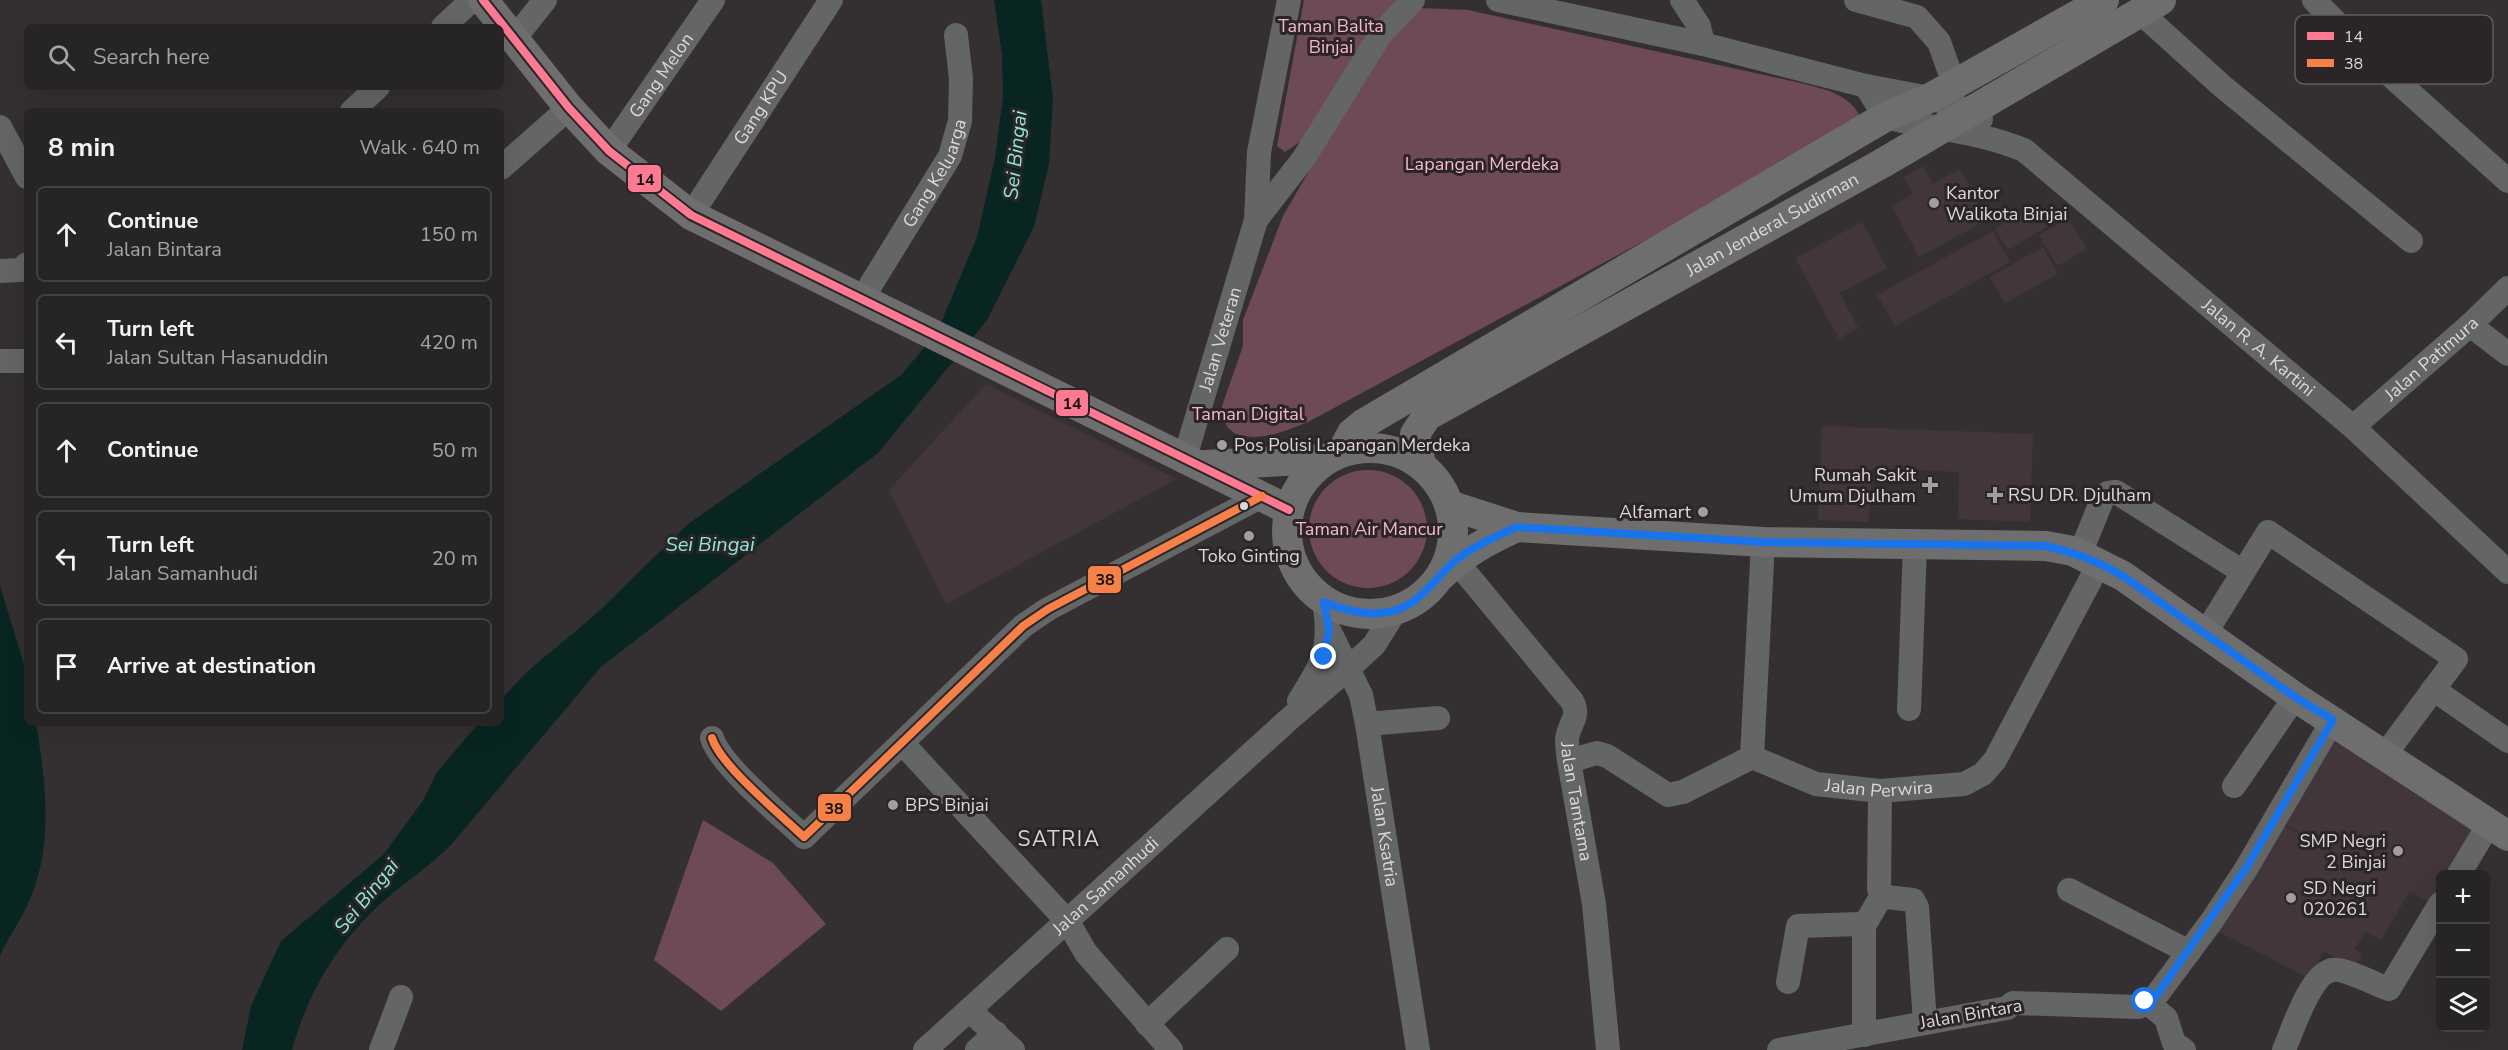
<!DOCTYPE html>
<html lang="en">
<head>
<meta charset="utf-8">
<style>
	:root { --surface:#272426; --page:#333032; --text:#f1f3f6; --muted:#a4a4a7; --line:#434143 }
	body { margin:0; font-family:"Nunito Sans",sans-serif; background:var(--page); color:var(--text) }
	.controls { position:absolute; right:18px; bottom:18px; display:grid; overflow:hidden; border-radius:9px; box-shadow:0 6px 24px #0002 }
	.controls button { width:54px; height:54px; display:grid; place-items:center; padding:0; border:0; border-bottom:2px solid var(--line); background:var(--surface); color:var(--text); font:30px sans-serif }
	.stop { position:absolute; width:18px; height:18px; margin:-14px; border:4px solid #1a73e8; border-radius:50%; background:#fff }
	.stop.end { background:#1a73e8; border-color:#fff; box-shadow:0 2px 6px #0008 }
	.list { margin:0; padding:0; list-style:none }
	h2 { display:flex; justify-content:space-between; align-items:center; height:78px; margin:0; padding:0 24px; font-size:26px }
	h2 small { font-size:20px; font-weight:400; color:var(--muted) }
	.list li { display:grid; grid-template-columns:39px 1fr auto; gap:18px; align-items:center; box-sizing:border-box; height:96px; margin:0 12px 12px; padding:0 12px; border:2px solid var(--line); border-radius:9px }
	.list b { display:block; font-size:22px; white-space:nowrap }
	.list p { margin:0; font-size:20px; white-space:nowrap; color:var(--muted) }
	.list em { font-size:20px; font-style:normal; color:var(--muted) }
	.icon { flex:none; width:33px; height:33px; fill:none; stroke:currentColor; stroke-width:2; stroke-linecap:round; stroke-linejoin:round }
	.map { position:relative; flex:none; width:2508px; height:1050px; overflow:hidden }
	.search { position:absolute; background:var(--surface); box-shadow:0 6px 24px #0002; left:24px; top:24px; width:480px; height:66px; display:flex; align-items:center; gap:15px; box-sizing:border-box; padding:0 21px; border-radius:9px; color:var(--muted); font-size:22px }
	.panel { position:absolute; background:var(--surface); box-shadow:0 6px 24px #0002; left:24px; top:108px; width:480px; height:618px; border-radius:9px }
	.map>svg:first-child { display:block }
</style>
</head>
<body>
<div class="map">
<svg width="2508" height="1050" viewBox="0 0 2508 1050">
	<rect width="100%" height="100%" fill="#343032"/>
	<path fill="#42363a" d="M1923,166L1933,184L1960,169L1987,220L1919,257L1892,206L1913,194L1903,177Z
		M2035,205L2048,226L2008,250L1995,229Z
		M2069,218L2087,249L2057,266L2039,235Z
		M1862,222L1887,268L1840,293L1858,328L1839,339L1795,258Z
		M1993,231L2010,262L1895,326L1877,295Z
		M2043,247L2058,274L2005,303L1990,277Z
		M986,384L1177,479L946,604L889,490Z
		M1822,426L2033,434L2030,522L1958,519L1959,472L1872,468L1869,522L1818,520Z
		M2332,738L2476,832L2452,874H2440V894L2434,905L2410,891L2381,940L2365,932L2355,949L2362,954L2354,968L2324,951L2310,979L2212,928L2278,822L2350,862L2275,818Z"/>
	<path fill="#6d4a55" d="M1304,0H1407L1304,139L1285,152L1277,146Z
		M1419,8L1468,10L1805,84C1827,90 1847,94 1859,114L1852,129L1308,422C1283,433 1222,456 1222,406L1243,346V320L1283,216L1387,37Z
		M1309 529a59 59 0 1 1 118 0a59 59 0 1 1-118 0Z
		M703,820L773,863L826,924L721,1011L654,960Z"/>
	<path fill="#082522" d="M994,0H1041L1053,98L1049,164L1034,227L987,320L878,453L601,667L451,845C427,869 399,886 374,910C334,948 307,996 292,1050H242L251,1006L281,941L383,855L422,802L437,772L479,723H501V699L529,670L596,614L688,524L901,375L923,349L941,323L977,237L995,158L1003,97L1002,54Z
		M0,586L27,674V723H36C46,784 55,849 26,908C18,925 7,939 0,956Z"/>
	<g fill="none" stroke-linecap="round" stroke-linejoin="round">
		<g stroke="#646565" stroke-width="24">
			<path d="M1498,0L1703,44L1866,86L1930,98L1970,111L1981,119"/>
			<path d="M1682,0L1699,26L1703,44"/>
			<path d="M1856,0L1917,17L1939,42L1954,84"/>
			<path d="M2314,0L2370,57L2508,181"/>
			<path d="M2140,12L2222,86L2411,241"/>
			<path d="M443,27L472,0"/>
			<path d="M514,39L545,0"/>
			<path id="s1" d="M1866,86L1885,117C1930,128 1981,132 2024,150L2353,427L2508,572"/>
			<path d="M352,111L378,87"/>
			<path d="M0,127L27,177"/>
			<path id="s2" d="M609,151L713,0"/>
			<path d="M501,168L569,108"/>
			<path id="s3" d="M691,215L831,0"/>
			<path d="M1256,220L1304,158L1380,35L1413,0"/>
			<path d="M0,271L21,270L27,264"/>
			<path id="s4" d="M862,299L950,156L960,121L961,79L956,35"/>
			<path d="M2470,325L2508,354"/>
			<path d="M0,361H27"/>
			<path id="s5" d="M2353,427L2470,325L2508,288"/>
			<path id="s6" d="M1185,457L1256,220L1259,152L1289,0"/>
			<path id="s7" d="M1763,542L1752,757L1816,784L1880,791L1964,784L1983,774L1995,760L2100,562"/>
			<path d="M2080,554L2102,500L2108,493L2116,492L2243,572"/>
			<path id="s8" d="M1456,561L1572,701C1581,717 1568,724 1567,740C1567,747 1568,754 1569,761L1594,904L1608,1050"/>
			<path id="s9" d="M1329,630L1361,695L1367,724L1418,1050"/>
			<path d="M2205,634L2268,532L2456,659L2384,756"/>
			<path d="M2433,689L2508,741"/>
			<path d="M1299,701C1323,663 1332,647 1324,602"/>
			<path d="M1909,709L1915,546"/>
			<path d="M1367,724L1438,718"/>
			<path d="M712,738C720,765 781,815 804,837L1023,626L1048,609L1262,496"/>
			<path d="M903,744L1068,922L1086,953L1171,1050"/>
			<path d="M1569,761L1597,753L1607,756L1668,795L1683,792L1752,757"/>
			<path d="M2234,786L2295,697"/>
			<path d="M1880,791L1879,889L1886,897L1913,900L1917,907L1925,1022"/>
			<path d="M2459,874L2489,824"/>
			<path d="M2069,890L2189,952"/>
			<path d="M1788,982L1798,926L1860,924L1864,926"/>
			<path d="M2145,1001L2166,1018L2174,1043L2184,1050"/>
			<path d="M969,1010L1013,1050"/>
			<path d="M1147,1024L1227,949"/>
			<path d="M1864,1035V926L1882,895"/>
			<path d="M381,1050L401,997"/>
			<path id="s10" d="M925,1050L1287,721L1349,668L1374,645L1396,610"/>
			<path d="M977,1050L996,1033"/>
			<path d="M1779,1050L2007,1008L2013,1003L2139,1007L2156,996L2211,922L2246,869L2333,720"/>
			<path d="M2284,1050C2292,1031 2311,972 2333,970C2344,968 2377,985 2389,989L2440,904"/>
		</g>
		<g stroke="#6f6e6e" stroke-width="30">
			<path d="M483,0L569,108L609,151L691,215L1289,510"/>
			<circle cx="1370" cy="531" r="83"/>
			<path d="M1343,450L1352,433L1363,424L1885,117L1930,98L2104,0"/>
			<path d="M1205,465L1326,459"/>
			<path id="s11" d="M1421,465L1415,434L1427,416L1881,164L2161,0"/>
			<path d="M1449,505L1517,527L1763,542L2046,546L2073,551L2123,576L2295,697L2508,836"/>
			<path d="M1442,575C1463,553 1489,540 1517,527"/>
		</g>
		<g stroke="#2b2527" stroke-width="12">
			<path id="bus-1" d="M483,0L569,108L609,151L691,215L1289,510"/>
		</g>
		<g stroke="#2b2527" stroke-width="12">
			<path id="bus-2" d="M712,738C720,765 781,815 804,837L1023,626L1048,609L1262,496"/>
		</g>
		<use href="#bus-1" stroke="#fe7a93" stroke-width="8"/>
		<use href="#bus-2" stroke="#f78048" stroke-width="8"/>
	</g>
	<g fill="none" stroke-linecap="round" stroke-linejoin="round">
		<path stroke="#1a73e8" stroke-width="8" d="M1324,657L1329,630L1324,602C1355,615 1393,621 1420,596C1433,585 1443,571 1456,560C1474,546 1496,536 1517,527L1763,542L2046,546C2074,552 2098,561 2123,576L2295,697L2333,720L2246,868L2156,996L2145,1001"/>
	</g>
	<g fill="#a29e9f" stroke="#2b2527" stroke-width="2">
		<circle cx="1934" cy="203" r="6"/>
		<circle cx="1222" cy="445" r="6"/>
		<path d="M1927 476h6v6h6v6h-6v6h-6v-6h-6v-6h6z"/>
		<path d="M1992 486h6v6h6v6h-6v6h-6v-6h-6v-6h6z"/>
		<circle cx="1703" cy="512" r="6"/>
		<circle cx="1249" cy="536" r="6"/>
		<circle cx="893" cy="805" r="6"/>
		<circle cx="2398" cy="851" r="6"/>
		<circle cx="2291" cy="898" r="6"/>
	</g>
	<circle fill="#ddd9da" stroke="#2b2527" stroke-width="2" cx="1244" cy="506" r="5"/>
	<g text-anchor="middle" stroke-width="6" stroke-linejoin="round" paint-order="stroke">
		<g font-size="18" fill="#f7b9cb" stroke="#2b2527">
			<text x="1331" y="32">Taman Balita<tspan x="1331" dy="21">Binjai</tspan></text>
			<text x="1482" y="170">Lapangan Merdeka</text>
			<text x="1248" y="420">Taman Digital</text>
			<text x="1369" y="535">Taman Air Mancur</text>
		</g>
		<g font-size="18" fill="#ddd9da" stroke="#2b2527">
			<text dy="6" stroke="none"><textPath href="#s2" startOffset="92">Gang Melon</textPath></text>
			<text dy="6" stroke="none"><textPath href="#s3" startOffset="128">Gang KPU</textPath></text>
			<text dy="6" stroke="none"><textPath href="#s4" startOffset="146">Gang Keluarga</textPath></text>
			<text dy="6" stroke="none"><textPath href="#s11" startOffset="448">Jalan Jenderal Sudirman</textPath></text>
			<text dy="6" stroke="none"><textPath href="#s6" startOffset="123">Jalan Veteran</textPath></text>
			<text dy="6" stroke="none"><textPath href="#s1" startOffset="486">Jalan R. A. Kartini</textPath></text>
			<text dy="6" stroke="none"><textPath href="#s5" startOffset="104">Jalan Patimura</textPath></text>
			<text dy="6" stroke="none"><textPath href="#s7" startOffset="348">Jalan Perwira</textPath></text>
			<text dy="6" stroke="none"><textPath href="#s8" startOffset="285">Jalan Tamtama</textPath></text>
			<text dy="6" stroke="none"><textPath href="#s9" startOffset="216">Jalan Ksatria</textPath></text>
			<text dy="6" stroke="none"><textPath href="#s10" startOffset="244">Jalan Samanhudi</textPath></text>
			<text transform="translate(1971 1014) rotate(-10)" y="6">Jalan Bintara</text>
		</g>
		<g font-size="18" fill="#ddd9da" stroke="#2b2527" text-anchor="start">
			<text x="1946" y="199">Kantor<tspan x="1946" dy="21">Walikota Binjai</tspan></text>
			<text x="1234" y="451">Pos Polisi Lapangan Merdeka</text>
			<text x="1916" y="481" text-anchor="end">Rumah Sakit<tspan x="1916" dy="21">Umum Djulham</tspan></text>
			<text x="2008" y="501">RSU DR. Djulham</text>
			<text x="1691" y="518" text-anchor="end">Alfamart</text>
			<text x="1249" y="562" text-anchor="middle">Toko Ginting</text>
			<text x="905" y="811">BPS Binjai</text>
			<text x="2386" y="847" text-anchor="end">SMP Negri<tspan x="2386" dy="21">2 Binjai</tspan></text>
			<text x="2303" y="894">SD Negri<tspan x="2303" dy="21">020261</tspan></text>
		</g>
		<g font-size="20" font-style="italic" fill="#8ae9dc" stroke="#2b2527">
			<text transform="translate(1015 155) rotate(-84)" y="7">Sei Bingai</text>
			<text x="710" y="551">Sei Bingai</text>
			<text transform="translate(366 896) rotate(-51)" y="7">Sei Bingai</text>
		</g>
		<g font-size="21" letter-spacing="1.5" fill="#dad2d4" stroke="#2b2527">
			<text x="1059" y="846">SATRIA</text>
		</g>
	</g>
	<rect x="2295" y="15" width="198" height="69" rx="9" fill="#2b2527" stroke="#605b5d" stroke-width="1.5"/>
	<rect x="2307" y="32" width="27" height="8" fill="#fe7a93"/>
	<rect x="2307" y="59" width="27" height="8" fill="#f78048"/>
	<g font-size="16" fill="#ddd9da">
		<text x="2344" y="42">14</text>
		<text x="2344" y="69">38</text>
	</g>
	<g stroke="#2b2527" stroke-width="2">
		<rect x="627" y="164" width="35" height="29" rx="6" fill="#fe7a93"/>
		<rect x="1055" y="389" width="34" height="28" rx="6" fill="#fe7a93"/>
		<rect x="1087" y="565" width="35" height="29" rx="6" fill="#f78048"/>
		<rect x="817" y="793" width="35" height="29" rx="6" fill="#f78048"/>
	</g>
	<g font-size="16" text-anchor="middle" font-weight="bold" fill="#111">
		<text x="645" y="185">14</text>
		<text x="1072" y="409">14</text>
		<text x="1105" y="585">38</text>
		<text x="834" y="814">38</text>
	</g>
</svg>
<div class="controls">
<button>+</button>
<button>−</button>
<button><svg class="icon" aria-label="layers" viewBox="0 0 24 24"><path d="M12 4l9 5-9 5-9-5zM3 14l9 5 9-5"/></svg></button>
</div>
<div class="stop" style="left:2145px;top:1001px"></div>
<div class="stop end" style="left:1324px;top:657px"></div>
<div class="search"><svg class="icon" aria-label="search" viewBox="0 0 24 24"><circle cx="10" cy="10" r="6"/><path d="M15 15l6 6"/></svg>Search here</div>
<section class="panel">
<h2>8 min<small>Walk · 640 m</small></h2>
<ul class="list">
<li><svg class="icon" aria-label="ahead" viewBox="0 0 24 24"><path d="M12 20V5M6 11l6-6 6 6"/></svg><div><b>Continue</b><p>Jalan Bintara</p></div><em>150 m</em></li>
<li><svg class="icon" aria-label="left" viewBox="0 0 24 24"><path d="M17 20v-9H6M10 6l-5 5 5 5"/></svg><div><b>Turn left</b><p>Jalan Sultan Hasanuddin</p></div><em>420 m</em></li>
<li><svg class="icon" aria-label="ahead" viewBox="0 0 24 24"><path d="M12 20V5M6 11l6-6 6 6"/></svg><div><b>Continue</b></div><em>50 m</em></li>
<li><svg class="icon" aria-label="left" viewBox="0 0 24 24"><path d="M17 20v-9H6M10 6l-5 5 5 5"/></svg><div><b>Turn left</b><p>Jalan Samanhudi</p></div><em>20 m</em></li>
<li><svg class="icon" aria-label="arrive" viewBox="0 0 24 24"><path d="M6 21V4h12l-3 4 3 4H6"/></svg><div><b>Arrive at destination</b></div></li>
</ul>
</section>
</div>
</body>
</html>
